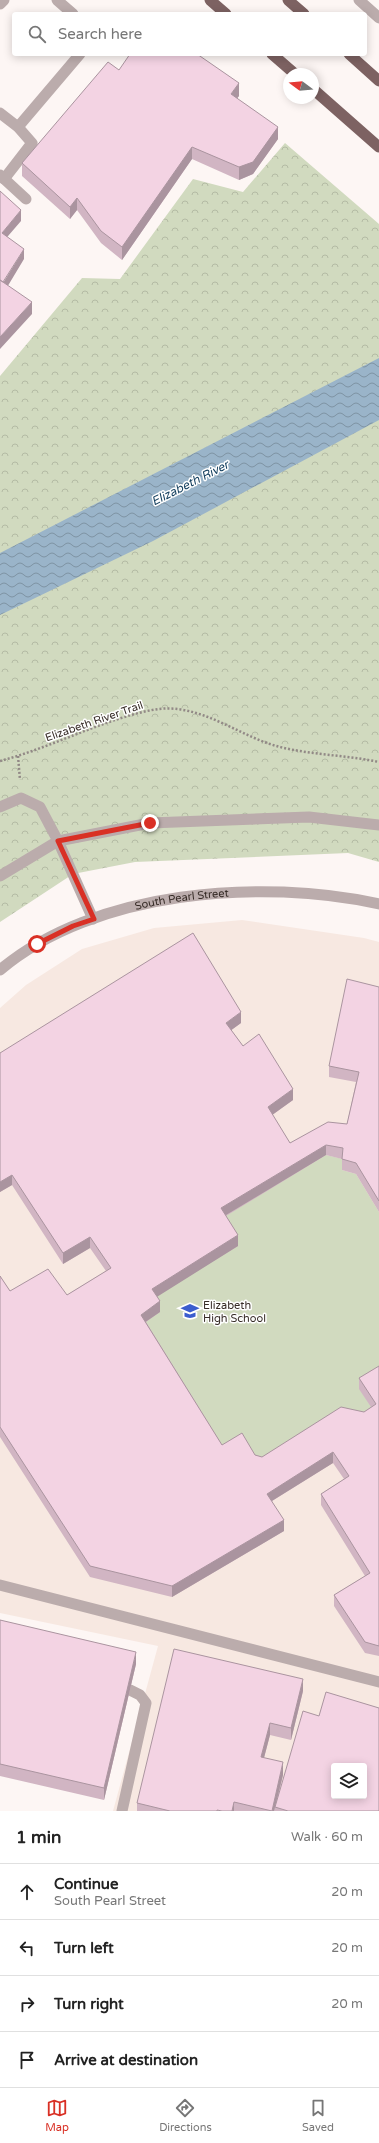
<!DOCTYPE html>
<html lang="en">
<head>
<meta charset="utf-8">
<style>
	:root { --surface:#fff; --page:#f6f6f6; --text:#222; --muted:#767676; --line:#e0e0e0; --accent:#d93025 }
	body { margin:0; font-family:"Varela Round",sans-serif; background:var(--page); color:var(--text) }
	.controls { position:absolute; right:12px; bottom:12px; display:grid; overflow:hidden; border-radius:4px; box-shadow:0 2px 10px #0003 }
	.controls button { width:36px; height:36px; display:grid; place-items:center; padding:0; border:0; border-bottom:1px solid var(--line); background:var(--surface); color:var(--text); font:20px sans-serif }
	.compass { position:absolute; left:283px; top:68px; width:36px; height:36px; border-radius:50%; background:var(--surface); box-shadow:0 2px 10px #0003; rotate:286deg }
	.stop { position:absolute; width:12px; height:12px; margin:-9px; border:3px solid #d93025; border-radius:50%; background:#fff }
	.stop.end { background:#d93025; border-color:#fff; box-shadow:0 1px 4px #0008 }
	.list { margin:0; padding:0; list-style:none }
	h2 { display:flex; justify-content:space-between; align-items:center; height:52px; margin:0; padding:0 16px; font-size:17px }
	h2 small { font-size:13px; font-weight:400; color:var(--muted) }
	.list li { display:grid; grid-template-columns:26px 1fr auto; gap:12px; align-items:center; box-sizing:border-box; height:56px; padding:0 16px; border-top:1px solid var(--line) }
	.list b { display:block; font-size:15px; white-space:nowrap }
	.list p { margin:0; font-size:13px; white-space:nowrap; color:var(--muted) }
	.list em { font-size:13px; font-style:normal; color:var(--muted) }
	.icon { flex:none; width:22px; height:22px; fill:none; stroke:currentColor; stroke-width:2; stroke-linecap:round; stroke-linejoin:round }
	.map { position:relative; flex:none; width:379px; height:1811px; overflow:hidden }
	.search { position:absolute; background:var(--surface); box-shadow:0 2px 10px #0003; left:12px; right:12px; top:12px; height:44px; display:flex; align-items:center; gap:10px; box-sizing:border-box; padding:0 14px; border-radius:4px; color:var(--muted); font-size:15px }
	.sheet { height:276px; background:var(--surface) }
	nav { display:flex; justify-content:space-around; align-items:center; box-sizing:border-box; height:56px; border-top:1px solid var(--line); background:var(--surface); font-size:11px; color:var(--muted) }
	nav a { display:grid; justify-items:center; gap:2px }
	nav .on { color:var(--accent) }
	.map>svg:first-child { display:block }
</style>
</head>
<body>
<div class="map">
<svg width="379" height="1811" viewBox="0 0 379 1811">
	<defs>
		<pattern id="park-crowns" width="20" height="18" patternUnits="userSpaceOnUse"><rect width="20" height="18" fill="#d1dabf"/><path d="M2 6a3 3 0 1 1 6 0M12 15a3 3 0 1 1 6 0" fill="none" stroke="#b4bba4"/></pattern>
		<pattern id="water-waves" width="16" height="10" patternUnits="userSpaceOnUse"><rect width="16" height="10" fill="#9ab4c9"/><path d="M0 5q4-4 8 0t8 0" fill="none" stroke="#7e93a3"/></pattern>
	</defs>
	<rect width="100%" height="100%" fill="#fdf6f4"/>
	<path fill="#f7e8e1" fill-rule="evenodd" d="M242,920L364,938L379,942V1811H113L158,1646L0,1613V1008L26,985L82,949L154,928ZM334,1766H364V1796H334Z"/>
	<path fill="#d1dabf" d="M326,1155L343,1159L342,1170L356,1174L379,1212V1377L376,1415L262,1468L222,1456L141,1325L152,1300L221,1218Z"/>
	<path fill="url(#park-crowns)" d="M285,143L379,224V862L348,853L135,862L73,874L0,922V376L82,278L120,279L193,179L243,192Z"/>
	<path fill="url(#water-waves)" d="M379,358V420L153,541L0,615V553Z"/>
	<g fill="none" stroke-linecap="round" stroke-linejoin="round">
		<path stroke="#928986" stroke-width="2.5" stroke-dasharray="2 2" stroke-linecap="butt" d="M18,756L20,780
			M0,761C38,751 74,734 112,721C127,716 143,711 159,709C202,704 240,737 280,747C312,755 346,755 379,762"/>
		<path stroke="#bbacac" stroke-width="11" d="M57,0L73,14
			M359,0L379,18
			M0,113L18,127L32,143L4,179
			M18,127L80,54
			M0,807L21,798L40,807L58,841L0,876
			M93,919L58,841L150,823L309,817L379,825
			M0,1585L379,1682
			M122,1811L146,1703L140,1695L130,1690"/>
		<path stroke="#bbacac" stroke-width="11" d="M0,175L26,199"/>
		<g stroke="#bbacac" stroke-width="11">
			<path d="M0,4L4,0"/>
			<path id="s1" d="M0,970C94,890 262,878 379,904"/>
		</g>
		<path stroke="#7d6262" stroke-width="11" d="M210,0L226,14
			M288,0L304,14
			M272,54L295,74
			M349,54L379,81
			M313,89L379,147"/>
	</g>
	<path fill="#d1b5c3" d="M119,70L239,96L237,98L278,139L253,174L239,180L192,159L122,260L101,243L77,210L70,219L22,176V163Z
		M379,987V1212L356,1174L342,1170V1159L326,1155L226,1216L238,1246L157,1296L160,1312L146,1322L222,1445L262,1457L364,1412L371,1407L359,1389V1378L379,1366V1656L365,1653L334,1606V1595L365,1576L321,1505V1494L344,1479L333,1463L272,1501L284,1531L172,1597L90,1577L0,1437V1276L10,1291L67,1295L106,1271L90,1248L63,1264L12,1185L0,1192V1053L241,1023L231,1030L243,1046L293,1100L272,1115L290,1143L347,1124L356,1082L329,1077V1066Z
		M0,1620L136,1664L104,1800L0,1776Z
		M303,1691L291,1740L270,1735L264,1758L283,1775L279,1793L379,1811H137V1803Z"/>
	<path fill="#aa949f" d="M239,83V96L231,106V94Z
		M278,127V139L253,174L239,180V167Z
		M192,147V159L122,260V247Z
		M77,198V210L70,219V207Z
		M21,210V221L2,243V233Z
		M24,249V259L3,294V283Z
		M32,302V314L0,349V337Z
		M241,1012V1023L226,1034V1023Z
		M293,1089V1100L268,1118V1107Z
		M326,1145V1155L221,1218V1208Z
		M12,1175V1185L0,1192V1182Z
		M238,1235V1246L152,1300V1289Z
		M90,1237V1248L63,1264V1253Z
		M160,1301V1312L141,1325V1315Z
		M333,1452V1463L267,1504V1494Z
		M284,1520V1531L172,1597V1586Z
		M136,1652V1664L104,1800V1788Z
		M303,1679V1691L291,1740V1728Z
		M270,1723V1735L261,1769V1757Z
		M283,1762V1775L274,1811H272Z
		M234,1802V1811H232Z"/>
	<path fill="#f3d3e3" stroke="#aa949f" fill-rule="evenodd" d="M130,54H197L239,83L231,94L278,127L253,162L239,167L192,147L122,247L101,231L77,198L70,207L22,163L108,62L119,70Z
		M0,191L21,210L2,233L24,249L3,282L0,280Z
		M0,280L32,302L0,337Z
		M193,933L241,1012L226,1023L243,1046L259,1034L293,1089L268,1107L290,1143L328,1122L347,1124L359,1072L329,1066L347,979L379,987V1201L356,1163L342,1159L343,1148L326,1145L221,1208L238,1235L152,1289L160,1301L141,1315L222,1445L242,1433L255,1455L262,1457L341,1407L364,1412L376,1404L359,1378L379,1366V1646L365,1642L334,1595L370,1573L321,1494L349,1476L333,1452L267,1494L284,1520L172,1586L90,1566L0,1427V1276L10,1291L48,1269L67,1295L111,1268L90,1237L63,1253L12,1175L0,1182V1053Z
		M0,1620L136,1652L104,1788L0,1764Z
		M174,1649L303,1679L291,1728L270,1723L261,1757L283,1762L272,1811L234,1802L232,1811H222L217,1810V1811H170L137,1803Z
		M326,1692L379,1708V1811H288L275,1807L303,1711L319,1716ZM334,1766H364V1796H334Z"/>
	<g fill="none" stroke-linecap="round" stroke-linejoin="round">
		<path stroke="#d93025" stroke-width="5" d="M37,944L73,926L94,919L58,841L150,823"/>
	</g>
	<defs>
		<g id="school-bare" transform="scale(1.38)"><path d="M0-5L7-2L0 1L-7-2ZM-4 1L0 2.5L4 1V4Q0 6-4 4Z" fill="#3b5dce" stroke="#fff" stroke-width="2.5" paint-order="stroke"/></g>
	</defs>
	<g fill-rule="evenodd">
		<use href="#school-bare" x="190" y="1311"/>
	</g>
	<g text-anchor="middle" stroke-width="3" stroke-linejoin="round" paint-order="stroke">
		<g font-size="11" fill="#362b26" stroke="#fff">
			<text transform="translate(94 721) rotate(-19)" y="4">Elizabeth River Trail</text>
			<text dy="4" stroke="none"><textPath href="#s1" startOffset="198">South Pearl Street</textPath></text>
		</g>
		<g font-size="11" fill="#362b26" stroke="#fff" text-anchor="start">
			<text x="203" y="1309">Elizabeth<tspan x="203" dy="13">High School</tspan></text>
		</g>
		<g font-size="12" font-style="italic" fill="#164160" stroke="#fff">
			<text transform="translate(190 483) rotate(-27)" y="4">Elizabeth River</text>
		</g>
	</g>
</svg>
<div class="controls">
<button><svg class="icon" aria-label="layers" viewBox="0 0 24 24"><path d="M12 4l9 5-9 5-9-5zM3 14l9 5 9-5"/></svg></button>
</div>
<svg class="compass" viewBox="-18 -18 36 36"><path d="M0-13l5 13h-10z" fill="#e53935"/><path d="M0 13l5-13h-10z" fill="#767676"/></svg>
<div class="stop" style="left:37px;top:944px"></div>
<div class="stop end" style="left:150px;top:823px"></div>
<div class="search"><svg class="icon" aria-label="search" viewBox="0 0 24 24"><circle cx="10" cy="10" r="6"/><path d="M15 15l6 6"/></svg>Search here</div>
</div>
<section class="sheet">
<h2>1 min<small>Walk · 60 m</small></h2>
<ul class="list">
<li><svg class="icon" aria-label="ahead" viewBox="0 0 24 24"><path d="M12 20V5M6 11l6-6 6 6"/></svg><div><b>Continue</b><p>South Pearl Street</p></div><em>20 m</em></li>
<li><svg class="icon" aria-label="left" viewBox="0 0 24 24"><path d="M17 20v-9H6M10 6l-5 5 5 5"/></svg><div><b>Turn left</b></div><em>20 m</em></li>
<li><svg class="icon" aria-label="right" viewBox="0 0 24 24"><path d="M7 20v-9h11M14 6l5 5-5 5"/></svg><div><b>Turn right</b></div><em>20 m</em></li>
<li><svg class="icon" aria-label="arrive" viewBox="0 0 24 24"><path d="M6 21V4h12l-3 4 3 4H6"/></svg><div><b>Arrive at destination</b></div></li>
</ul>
</section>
<nav>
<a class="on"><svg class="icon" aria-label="map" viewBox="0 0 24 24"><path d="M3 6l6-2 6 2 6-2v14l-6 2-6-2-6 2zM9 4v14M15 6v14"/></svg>Map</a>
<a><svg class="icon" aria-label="directions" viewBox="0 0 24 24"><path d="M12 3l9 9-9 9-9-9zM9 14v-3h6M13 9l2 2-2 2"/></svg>Directions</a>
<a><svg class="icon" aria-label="saved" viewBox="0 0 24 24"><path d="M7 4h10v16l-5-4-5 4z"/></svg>Saved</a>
</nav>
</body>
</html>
